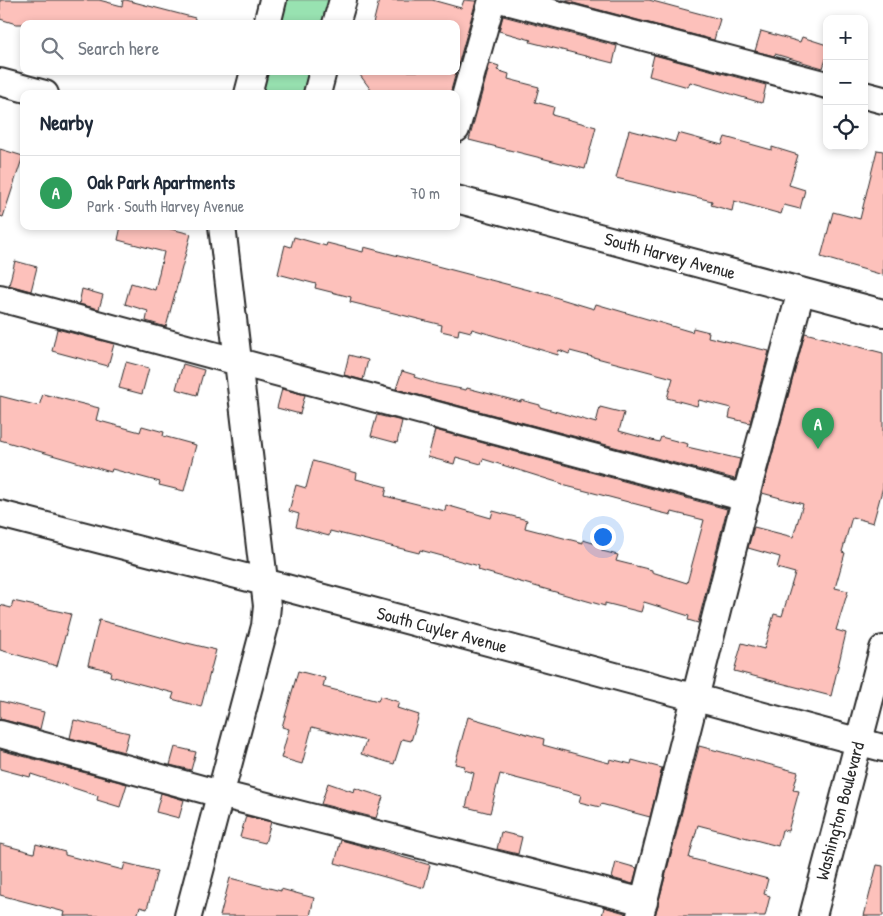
<!DOCTYPE html>
<html lang="en">
<head>
<meta charset="utf-8">
<style>
	:root { --surface:#fff; --page:#f6f6f7; --text:#1f2937; --muted:#747a83; --line:#e0e1e3; --accent:#111827 }
	body { margin:0; font-family:"Patrick Hand",sans-serif; background:var(--page); color:var(--text) }
	.controls { position:absolute; right:15px; top:15px; display:grid; overflow:hidden; border-radius:10px; box-shadow:0 2px 8px #0003 }
	.controls button { width:45px; height:45px; display:grid; place-items:center; padding:0; border:0; border-bottom:1px solid var(--line); background:var(--surface); color:var(--text); font:25px sans-serif }
	.you { position:absolute; left:602px; top:536px; width:18px; height:18px; margin:-12px; border:4px solid #fff; border-radius:50%; background:#1a73e8; box-shadow:0 0 0 8px #1a73e833 }
	.badge { display:grid; place-items:center; width:32px; height:32px; border-radius:50%; background:var(--accent); color:#fff; font-size:16px; font-weight:700 }
	.pin { position:absolute; translate:-50% -41px; filter:drop-shadow(0 1px 2px #0008) }
	.pin::after { content:''; position:absolute; top:26px; width:18px; height:15px; background:inherit; clip-path:polygon(0 0,100% 0,50% 100%) }
	.list { margin:0; padding:0; list-style:none }
	h2 { display:flex; justify-content:space-between; align-items:center; height:65px; margin:0; padding:0 20px; font-size:21px }
	h2 small { font-size:16px; font-weight:400; color:var(--muted) }
	.list li { display:grid; grid-template-columns:32px 1fr auto; gap:15px; align-items:center; box-sizing:border-box; height:75px; padding:0 20px; border-top:1px solid var(--line) }
	.list b { display:block; font-size:19px; white-space:nowrap }
	.list p { margin:0; font-size:16px; white-space:nowrap; color:var(--muted) }
	.list em { font-size:16px; font-style:normal; color:var(--muted) }
	.icon { flex:none; width:28px; height:28px; fill:none; stroke:currentColor; stroke-width:2; stroke-linecap:round; stroke-linejoin:round }
	.map { position:relative; flex:none; width:883px; height:916px; overflow:hidden }
	.search { position:absolute; background:var(--surface); box-shadow:0 2px 8px #0003; left:20px; top:20px; width:440px; height:55px; display:flex; align-items:center; gap:12px; box-sizing:border-box; padding:0 18px; border-radius:10px; color:var(--muted); font-size:19px }
	.panel { position:absolute; background:var(--surface); box-shadow:0 2px 8px #0003; left:20px; top:90px; width:440px; height:140px; border-radius:10px }
	.map>svg:first-child { display:block }
</style>
</head>
<body>
<div class="map">
<svg width="883" height="916" viewBox="0 0 883 916">
	<rect width="100%" height="100%" fill="#fff"/>
	<filter id="ink" filterUnits="userSpaceOnUse"><feTurbulence type="fractalNoise" baseFrequency=".02" numOctaves="2"/><feDisplacementMap in="SourceGraphic" scale="10" xChannelSelector="R" yChannelSelector="G"/><feConvolveMatrix kernelMatrix="1 2 1 2 8 2 1 2 1" color-interpolation-filters="sRGB"/></filter>
	<g filter="url(#ink)">
		<path fill="#98e2b1" stroke="#62866e" d="M287,0H331L325,24H281Z
			M268,71H312L306,94H262Z"/>
		<path fill="#fdc1bb" stroke="#2b2b2b" d="M0,0H99L122,6L123,0H126L195,18L194,24H16L0,19Z
			M379,0H432L461,8L464,0L476,1L450,94H374L357,71H456V24H373Z
			M562,0H649L720,19L714,40Z
			M503,16L617,46L613,63L530,42L531,40L499,31Z
			M761,31L800,42L802,37L827,45V56L823,68L775,54L774,56L755,51Z
			M654,55L766,85L762,103L690,82L688,87L649,76Z
			M490,63L499,66L497,70L509,74L508,79L539,87L535,102L554,107L552,115L596,127L585,169L469,140Z
			M629,130L675,142L678,133L722,145L725,137L772,150V147L798,155L789,185L805,190L800,209L784,205L781,214L734,201L732,211L711,205L712,201L616,178Z
			M0,149L23,156L3,217L0,216Z
			M877,150L883,151V275L821,257L833,212L860,219Z
			M121,226H159L191,234L166,327L146,321L148,311L125,304L131,283L155,290L164,252L118,240Z
			M294,237L326,246L327,243L363,252L364,247L548,295L594,309L596,304L692,332L693,328L709,332L708,337L769,351L750,423L729,418L731,408L699,400L697,406L667,398L673,378L570,351L569,354L559,350L558,355L472,329L471,332L459,329L458,335L441,331L442,325L350,302L351,297L315,288L316,284L278,274L285,245L291,247Z
			M15,261L37,267L31,291L9,285Z
			M82,289L103,295L99,309L79,304Z
			M57,329L114,344L108,366L52,351Z
			M805,333L883,353V487L873,523L852,517L842,552L845,553L835,588L848,591L836,630L846,633L831,696L734,671L742,643L764,649L774,614L782,616L795,573L777,568L780,557L748,548L754,527L793,537L803,504L762,493Z
			M349,355L368,360L363,380L344,375Z
			M126,362L149,368L142,394L119,388Z
			M183,364L204,370L197,395L176,389Z
			M402,371L415,375L414,377L437,384L466,390L467,388L521,402V400L540,405V407L596,423L600,407L624,413L619,431L659,442L661,437L688,444L687,447L740,459L735,479L396,389Z
			M282,389L305,395L300,414L277,408Z
			M43,394L99,408L96,420L140,432L142,426L164,432L163,436L196,445L184,491L159,485L160,482L112,469L111,472L0,440V396L39,406Z
			M377,415L402,421L397,443L371,436Z
			M435,430L727,509L698,623L688,620L689,616L644,602L641,612L605,603V606L478,570L479,566L420,550L419,553L330,531L329,536L296,527L299,514L289,511L296,485L306,488L313,461L357,473L356,479L387,487L385,496L445,511L446,505L491,518L493,511L527,520L525,528L583,543V540L603,546L602,551L618,555L616,561L652,570V572L687,583L704,520L672,512L671,515L650,510L651,508L594,493L562,485L563,484L483,459L481,464L456,457L454,464L428,457Z
			M13,601L71,614L57,666L0,650V605L11,608Z
			M99,620L186,644L187,643L216,650L201,707L172,699L174,693L110,676L111,671L88,665Z
			M298,671L325,678L323,687L378,701L380,696L399,702L397,708L419,715L411,741L402,739L394,764L361,754L366,741L312,727L302,764L281,758L289,729L282,727Z
			M0,701L44,712L40,729L0,719Z
			M468,717L544,739L543,745L609,763L610,759L631,764L632,760L662,768L650,817L601,804L600,807L579,802L581,795L500,774L490,813L466,807L474,773L464,770L465,766L455,764Z
			M74,720L129,733L124,752L70,738Z
			M699,746L798,772L793,790L799,791L788,831L782,830L778,846L698,825L689,858L768,879L764,894L770,896L765,916H655Z
			M175,747L196,752L191,770L170,765Z
			M0,750L127,784L120,807L97,800L98,796L31,774L30,777L0,769Z
			M328,783L354,792L355,788L383,797L376,818L321,804Z
			M161,793L184,800L179,818L156,812Z
			M246,816L271,822L265,843L240,837Z
			M501,832L522,837L518,854L497,849Z
			M341,840L430,865L424,888L335,863Z
			M0,844L34,853L36,844L65,852V855L123,870L125,863L157,871L147,909L140,907L137,916H64L65,912L0,895Z
			M616,862L637,868L633,884L612,878Z
			M877,865L883,866V916H864Z
			M230,878L281,891V889L314,898L310,916H220Z
			M604,907L625,913V916H602Z"/>
		<g fill="none" stroke-linecap="round" stroke-linejoin="round">
			<g stroke="#2b2b2b" stroke-width="30">
				<path id="minor" d="M503,0L827,85
					M267,24L273,0
					M336,24L343,0
					M0,82L45,94
					M248,94L254,71
					M317,94L323,71
					M864,95L883,100
					M456,129L492,0
					M456,199L883,313
					M0,298L746,498
					M0,514L264,582L883,748
					M0,734L220,794L644,902
					M188,916L265,626L267,606L222,226
					M640,916L749,484L801,291
					M813,916L883,649"/>
			</g>
			<use href="#minor" stroke="#fff" stroke-width="26"/>
		</g>
	</g>
	<g text-anchor="middle" stroke-width="5" stroke-linejoin="round" paint-order="stroke">
		<g font-size="18" fill="#2b2b2b" stroke="#fff">
			<text transform="translate(670 256) rotate(15)" y="6">South Harvey Avenue</text>
			<text transform="translate(442 630) rotate(15)" y="6">South Cuyler Avenue</text>
			<text transform="translate(840 811) rotate(-75)" y="6">Washington Boulevard</text>
		</g>
	</g>
</svg>
<div class="controls">
<button>+</button>
<button>−</button>
<button><svg class="icon" aria-label="locate" viewBox="0 0 24 24"><circle cx="12" cy="12" r="6"/><path d="M12 2v4M12 18v4M2 12h4M18 12h4"/></svg></button>
</div>
<div class="you"></div>
<div class="pin badge" style="left:818px;top:449px;background:#2e9e5b">A</div>
<div class="search"><svg class="icon" aria-label="search" viewBox="0 0 24 24"><circle cx="10" cy="10" r="6"/><path d="M15 15l6 6"/></svg>Search here</div>
<section class="panel">
<h2>Nearby<small></small></h2>
<ul class="list">
<li><span class="badge" style="background:#2e9e5b">A</span><div><b>Oak Park Apartments</b><p>Park · South Harvey Avenue</p></div><em>70 m</em></li>
</ul>
</section>
</div>
</body>
</html>
